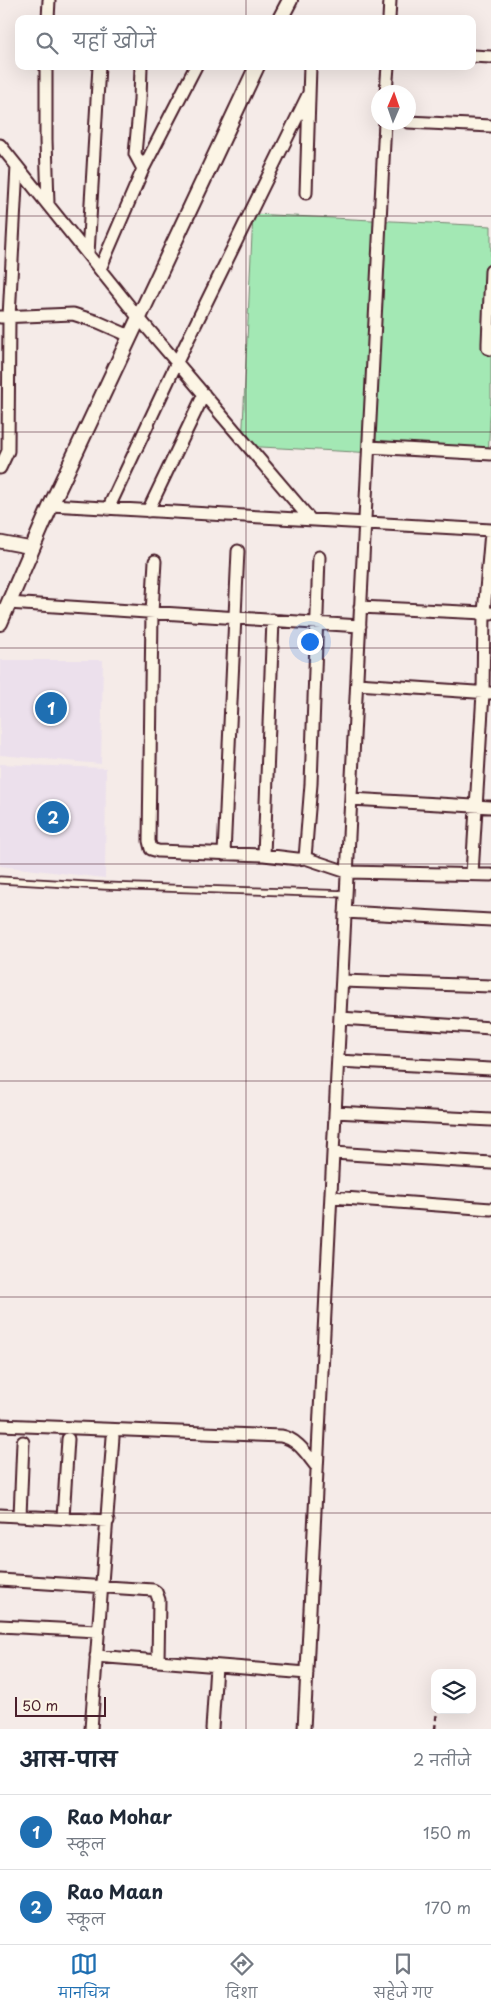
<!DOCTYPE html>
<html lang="hi">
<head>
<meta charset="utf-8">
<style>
	:root { --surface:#fff; --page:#f2f2f3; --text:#1f2937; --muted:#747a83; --line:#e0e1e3; --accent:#1f6fb2 }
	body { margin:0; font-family:"Playpen Sans","Playpen Sans Deva",sans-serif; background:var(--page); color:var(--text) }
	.controls { position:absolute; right:15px; bottom:15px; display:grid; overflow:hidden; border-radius:10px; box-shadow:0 5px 20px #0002 }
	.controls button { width:45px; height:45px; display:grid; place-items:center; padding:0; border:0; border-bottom:1px solid var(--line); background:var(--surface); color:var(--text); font:25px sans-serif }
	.compass { position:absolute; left:371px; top:85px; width:45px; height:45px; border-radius:50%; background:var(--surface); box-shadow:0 5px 20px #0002; rotate:2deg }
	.scale { position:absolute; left:15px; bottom:12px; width:91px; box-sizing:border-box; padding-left:5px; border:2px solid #4a1f2b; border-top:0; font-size:14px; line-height:18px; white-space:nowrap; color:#4a1f2b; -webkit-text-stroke:4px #fcf5e5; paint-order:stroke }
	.you { position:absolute; left:309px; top:641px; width:18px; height:18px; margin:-12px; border:4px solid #fff; border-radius:50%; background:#1a73e8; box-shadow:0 0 0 8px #1a73e833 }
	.badge { display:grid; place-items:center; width:32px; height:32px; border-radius:50%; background:var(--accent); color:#fff; font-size:16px; font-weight:700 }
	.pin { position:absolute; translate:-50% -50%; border:2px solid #fff; box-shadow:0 1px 5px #0006 }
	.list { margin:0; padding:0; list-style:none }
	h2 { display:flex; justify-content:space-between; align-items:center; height:65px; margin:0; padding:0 20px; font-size:21px }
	h2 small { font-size:16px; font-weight:400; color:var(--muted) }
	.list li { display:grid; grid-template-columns:32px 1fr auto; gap:15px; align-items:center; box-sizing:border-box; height:75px; padding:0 20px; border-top:1px solid var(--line) }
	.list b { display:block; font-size:19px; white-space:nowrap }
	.list p { margin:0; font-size:16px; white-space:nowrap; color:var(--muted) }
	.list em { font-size:16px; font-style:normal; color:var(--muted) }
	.icon { flex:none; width:28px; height:28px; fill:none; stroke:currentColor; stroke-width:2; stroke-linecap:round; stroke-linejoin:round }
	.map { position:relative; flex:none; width:491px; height:1729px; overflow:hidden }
	.search { position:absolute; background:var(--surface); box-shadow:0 5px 20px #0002; left:15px; right:15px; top:15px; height:55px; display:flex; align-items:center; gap:12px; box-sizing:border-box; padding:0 18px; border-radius:10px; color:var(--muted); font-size:19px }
	.sheet { height:215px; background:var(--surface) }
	nav { display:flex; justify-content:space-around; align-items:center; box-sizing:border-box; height:70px; border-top:1px solid var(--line); background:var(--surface); font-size:14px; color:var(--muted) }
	nav a { display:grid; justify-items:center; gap:2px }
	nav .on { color:var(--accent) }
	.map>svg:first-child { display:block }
</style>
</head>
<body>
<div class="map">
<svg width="491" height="1729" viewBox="0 0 491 1729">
	<rect width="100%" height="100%" fill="#f5ebe8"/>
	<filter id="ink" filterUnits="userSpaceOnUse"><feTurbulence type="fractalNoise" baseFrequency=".02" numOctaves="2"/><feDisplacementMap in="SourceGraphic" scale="10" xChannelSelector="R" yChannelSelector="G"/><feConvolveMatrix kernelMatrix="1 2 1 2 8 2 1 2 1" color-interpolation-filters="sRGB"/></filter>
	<g filter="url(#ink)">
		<path fill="#ece0ec" d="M0,660H103L101,764L0,755Z
			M0,764L106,768L105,878L0,866Z"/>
		<path fill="#a3e8b4" stroke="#768470" d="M253,214L491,226V398L488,459L242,446Z"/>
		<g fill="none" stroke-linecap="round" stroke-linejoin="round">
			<g stroke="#4a1f2b" stroke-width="9">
				<path id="service" d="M0,880L104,886L346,894"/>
			</g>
			<g stroke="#4a1f2b" stroke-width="15">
				<path id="minor" d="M48,19L49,0
					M389,19L390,0
					M472,56L491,57
					M46,66V140L48,204
					M141,66L140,100L135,154L143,169
					M386,92L388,66
					M408,122L491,126
					M0,145L138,317L310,519
					M306,193L310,66
					M88,254L99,66
					M100,269L143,169L196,66
					M491,271L488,343V348L491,349
					M0,317L73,314L98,322L130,336
					M369,447L491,454
					M0,468L8,451L9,317L17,166
					M51,505L491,530
					M108,509L177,362L309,93
					M148,511L204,394
					M0,542L32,548
					M155,561L152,613L149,841L151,849L158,851L264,855L297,859L305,858L347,872L491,875
					M8,603L360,626
					M360,607L484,613L491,532
					M357,684L490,693
					M351,799L491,807
					M224,854L238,551
					M264,855L273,620
					M305,858L311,784L319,557
					M472,874L483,693L484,613H491
					M345,912L491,920
					M342,981L491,986
					M340,1018L491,1028
					M338,1061L491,1069
					M335,1112L491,1120
					M333,1153L491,1163
					M331,1197L491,1209
					M0,1425L281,1436C298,1439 307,1455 317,1467
					M0,1515L108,1521
					M20,1516L23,1442
					M63,1518L68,1439
					M0,1580L153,1590L156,1592L159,1600L158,1661
					M0,1626L97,1631
					M96,1656L307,1673
					M91,1729L113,1437
					M212,1729L216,1666
					M304,1729L385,122"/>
			</g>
			<g stroke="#4a1f2b" stroke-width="18">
				<path id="tertiary" d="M280,19L290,0
					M0,623L51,505L257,66"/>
			</g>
			<path stroke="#4a1f2b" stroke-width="2.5" stroke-dasharray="5 4" stroke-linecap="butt" d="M456,1673L458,1672
				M435,1729L437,1710"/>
			<use href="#service" stroke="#fcf5e5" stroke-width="5.5"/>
			<use href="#minor" stroke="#fcf5e5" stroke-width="11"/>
			<use href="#tertiary" stroke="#fcf5e5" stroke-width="14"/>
		</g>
	</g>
	<path fill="none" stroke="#4a1f2b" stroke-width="1" stroke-opacity="0.55" d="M246,0V19M246,66V1729M0,216H491M0,432H491M0,648H491M0,864H491M0,1081H491M0,1297H491M0,1513H491"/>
</svg>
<div class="controls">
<button><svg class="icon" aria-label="layers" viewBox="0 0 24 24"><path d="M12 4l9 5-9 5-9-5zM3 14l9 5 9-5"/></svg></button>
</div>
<svg class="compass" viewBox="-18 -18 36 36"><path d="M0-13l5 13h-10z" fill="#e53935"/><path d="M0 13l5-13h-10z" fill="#747a83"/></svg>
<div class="scale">50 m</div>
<div class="you"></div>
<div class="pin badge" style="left:51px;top:708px">1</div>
<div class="pin badge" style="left:53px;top:817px">2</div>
<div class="search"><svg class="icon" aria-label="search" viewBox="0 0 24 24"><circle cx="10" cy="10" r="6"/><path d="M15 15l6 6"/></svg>यहाँ खोजें</div>
</div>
<section class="sheet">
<h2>आस-पास<small>2 नतीजे</small></h2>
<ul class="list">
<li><span class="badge">1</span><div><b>Rao Mohar</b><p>स्कूल</p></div><em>150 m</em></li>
<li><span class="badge">2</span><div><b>Rao Maan</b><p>स्कूल</p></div><em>170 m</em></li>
</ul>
</section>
<nav>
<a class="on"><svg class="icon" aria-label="map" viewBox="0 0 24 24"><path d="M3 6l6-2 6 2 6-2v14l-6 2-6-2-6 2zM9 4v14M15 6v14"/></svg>मानचित्र</a>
<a><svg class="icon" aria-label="directions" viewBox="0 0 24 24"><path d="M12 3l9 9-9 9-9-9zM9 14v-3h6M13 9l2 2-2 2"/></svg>दिशा</a>
<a><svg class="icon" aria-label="saved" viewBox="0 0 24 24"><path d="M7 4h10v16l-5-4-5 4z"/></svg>सहेजे गए</a>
</nav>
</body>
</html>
